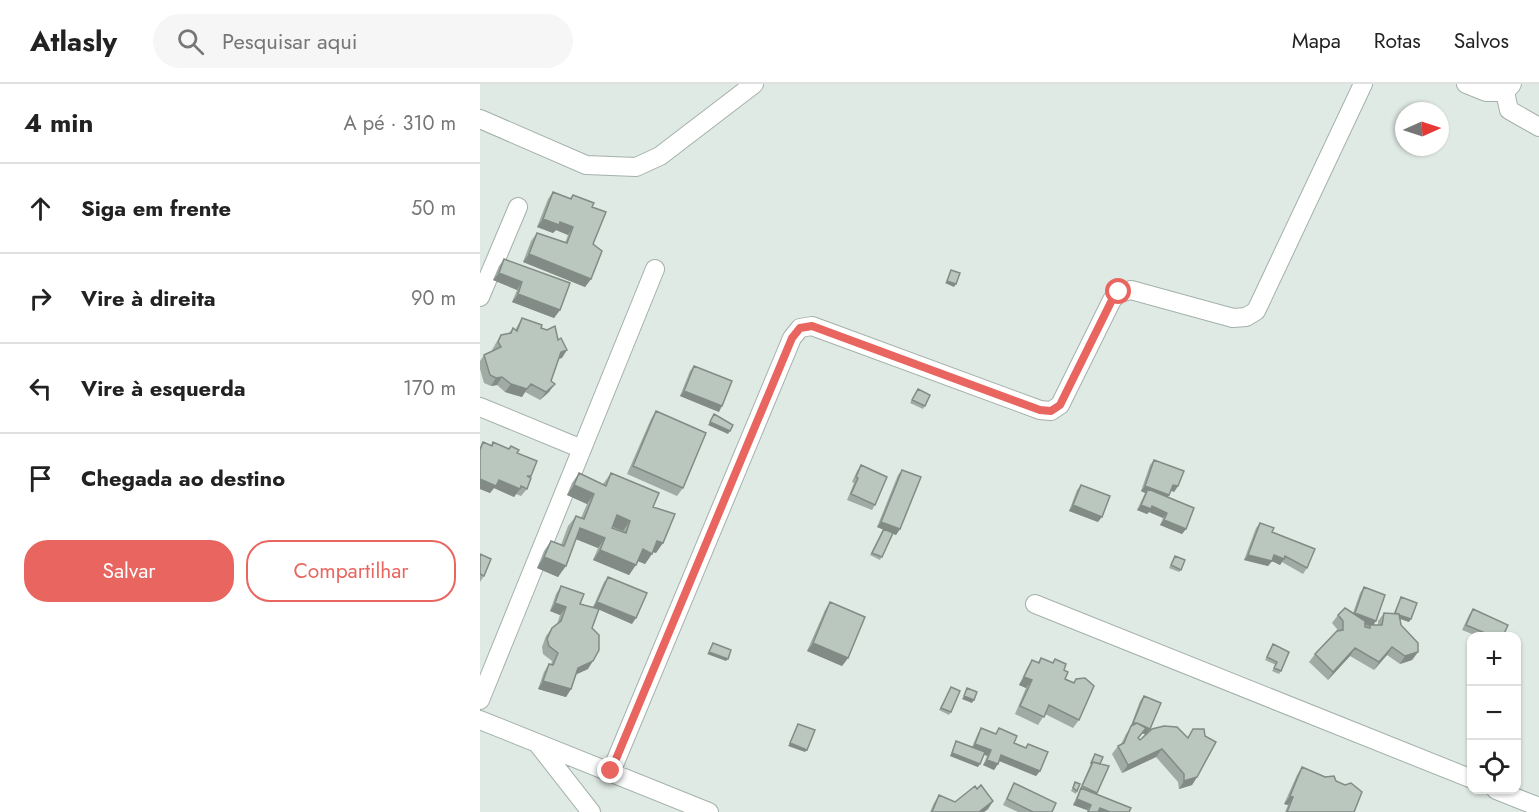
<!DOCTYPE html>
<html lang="pt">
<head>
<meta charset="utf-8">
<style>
	:root { --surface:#fff; --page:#f6f6f6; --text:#222; --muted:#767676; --line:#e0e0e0; --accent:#e9655f }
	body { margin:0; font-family:Jost,sans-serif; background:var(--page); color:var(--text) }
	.controls { position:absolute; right:18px; bottom:18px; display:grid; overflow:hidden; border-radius:12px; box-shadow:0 2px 4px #0004 }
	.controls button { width:54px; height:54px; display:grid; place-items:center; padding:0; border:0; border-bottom:2px solid var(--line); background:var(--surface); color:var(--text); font:30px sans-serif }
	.compass { position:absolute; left:915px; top:18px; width:54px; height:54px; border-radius:50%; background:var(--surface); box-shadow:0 2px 4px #0004; rotate:87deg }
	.stop { position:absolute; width:18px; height:18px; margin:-14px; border:4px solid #e9655f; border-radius:50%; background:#fff }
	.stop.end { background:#e9655f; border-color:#fff; box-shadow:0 2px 6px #0008 }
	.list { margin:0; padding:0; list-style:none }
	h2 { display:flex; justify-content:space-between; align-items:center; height:78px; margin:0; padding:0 24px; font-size:26px }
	h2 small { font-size:20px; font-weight:400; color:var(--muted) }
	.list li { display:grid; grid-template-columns:39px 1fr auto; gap:18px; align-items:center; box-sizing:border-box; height:90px; padding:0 24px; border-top:2px solid var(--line) }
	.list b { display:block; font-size:22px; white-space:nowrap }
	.list em { font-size:20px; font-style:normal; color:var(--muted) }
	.actions { display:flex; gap:12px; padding:18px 24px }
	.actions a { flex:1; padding:14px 0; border:2px solid var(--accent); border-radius:24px; text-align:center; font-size:21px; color:var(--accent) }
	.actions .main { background:var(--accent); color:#fff }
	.icon { flex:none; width:33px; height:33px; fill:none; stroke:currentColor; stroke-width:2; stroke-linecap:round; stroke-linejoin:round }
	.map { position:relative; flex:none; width:1059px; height:728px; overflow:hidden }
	header { display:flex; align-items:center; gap:36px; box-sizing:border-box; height:84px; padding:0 30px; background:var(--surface); border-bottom:2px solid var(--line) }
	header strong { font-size:28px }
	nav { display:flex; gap:33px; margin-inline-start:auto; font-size:21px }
	.search { width:420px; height:54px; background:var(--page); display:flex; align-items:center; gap:15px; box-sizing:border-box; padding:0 21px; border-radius:33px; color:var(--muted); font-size:22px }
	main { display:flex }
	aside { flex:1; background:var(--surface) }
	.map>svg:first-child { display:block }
</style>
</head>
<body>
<header>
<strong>Atlasly</strong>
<div class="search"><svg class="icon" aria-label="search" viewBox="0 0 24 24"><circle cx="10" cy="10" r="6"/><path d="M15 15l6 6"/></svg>Pesquisar aqui</div>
<nav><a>Mapa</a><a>Rotas</a><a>Salvos</a></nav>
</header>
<main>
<aside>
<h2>4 min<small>A pé · 310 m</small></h2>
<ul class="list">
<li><svg class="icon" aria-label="ahead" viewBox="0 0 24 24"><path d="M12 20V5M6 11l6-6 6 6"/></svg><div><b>Siga em frente</b></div><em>50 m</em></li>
<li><svg class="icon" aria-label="right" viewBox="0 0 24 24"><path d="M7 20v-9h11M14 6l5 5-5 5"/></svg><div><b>Vire à direita</b></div><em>90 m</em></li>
<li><svg class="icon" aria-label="left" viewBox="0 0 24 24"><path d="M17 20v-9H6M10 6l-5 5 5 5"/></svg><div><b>Vire à esquerda</b></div><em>170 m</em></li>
<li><svg class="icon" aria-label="arrive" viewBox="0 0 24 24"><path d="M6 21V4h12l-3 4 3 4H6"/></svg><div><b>Chegada ao destino</b></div></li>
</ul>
<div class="actions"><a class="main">Salvar</a><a>Compartilhar</a></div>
</aside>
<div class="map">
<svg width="1059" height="728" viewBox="0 0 1059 728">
	<rect width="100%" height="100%" fill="#e0eae4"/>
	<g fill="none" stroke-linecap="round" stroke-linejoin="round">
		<g stroke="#a3b1aa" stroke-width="20">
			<path id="minor" d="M986,0L1006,8H1025L1032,0
				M1025,8L1029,26L1059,43
				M0,35L106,81L156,83L180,72L274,0
				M0,213L38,123
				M0,323L102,365
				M555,520L992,695
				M0,616L175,185
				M0,636L229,728
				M57,659L111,728
				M131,688L312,254L320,244L332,242L560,326L571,327L580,321L632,216L639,209L651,206L753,234L766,233L776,227L883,0
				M1016,706L1059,723"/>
		</g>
		<use href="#minor" stroke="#fff" stroke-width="18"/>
	</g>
	<path fill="#9faba4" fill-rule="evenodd" d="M73,108L90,114L93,111L112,123L113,160L111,195L105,203L43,178L51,157L57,149L85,159L88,151L76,146L73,149L57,143L68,115Z
		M24,175L80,226L74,234L32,218L37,206L13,196L19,182Z
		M42,234L61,244L82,274H79L71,297L69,308L60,316L45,308L42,313L25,308L17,301L11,302L4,299L0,285V277L4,271L13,267L12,266L16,259L21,251L29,249L33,244L35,246Z
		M214,282L239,328L200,312L210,287Z
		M438,305L445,322L443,325L430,319Z
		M176,327L203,404L197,412L147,390L171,335Z
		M3,358L11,361L13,358L29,365L31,362L37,369L51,392L47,405L41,412L36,410L34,413L14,404L10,409L0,405V363Z
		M674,376L698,402L694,408L691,406L688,413L706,445L702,450L680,441L683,434L669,428L667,430L657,426L665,409L661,407L670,381Z
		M381,381L395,421L392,426L367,416L374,399L372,398L377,387Z
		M422,386L420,445L416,451L413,450L400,476L390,471L403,445L397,443L418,391Z
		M99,389L123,400L131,389L173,423L176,469L173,468L165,480L158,477L149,491L113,476L118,464L96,455L78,493L57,484L64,467L71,457L81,461L88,442L96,432L101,434L107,420L87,411L92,399ZM132,443L143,447V448L132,444Z
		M601,401L618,438L589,427L597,406Z
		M780,439L792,448L827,484L823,490L802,478L800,481L792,477L788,482L764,476L776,444Z
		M0,470L4,492L0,498Z
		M695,472L701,486L699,488L689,484Z
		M128,493L152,540L118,525L112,544L108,585L96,590L91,605L86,613L58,605L64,588L69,580L71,581L72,577L63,570L62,563L66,552L72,544L77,540L80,531L70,527L76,510L81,502L100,520L113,523L124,498Z
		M884,503L896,537L893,541H898V537L904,529H914L921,513L929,538L920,535L921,541L938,568L932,576L920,580L907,571L894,586L870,572L848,596L829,578L835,570L857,547V545L852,539L858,531L873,529L880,509Z
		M350,518L368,574L362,582L327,567L345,526Z
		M993,525L1023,552H997L982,546L989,531Z
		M793,560L801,587L799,590L792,587L796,581L785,576Z
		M561,574L572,579L575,575L584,586L585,595L594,598L596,595L599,636L593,644L565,630L558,641L535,630L546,604L539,601L547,584L552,576L558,578Z
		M471,603V628L469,631L459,626Z
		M664,612L670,645L667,650L708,653L713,645L717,693L712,701L699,705L698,698L676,673L642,689L632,670L638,662L641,660L646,650L650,644L660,617ZM662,649L666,651L660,656L658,654Z
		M501,644L515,650L519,644L534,659L545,664L548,660L560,687L556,692L519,677L514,686L503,681L507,672L504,670L498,683L470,672L476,657L492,663L498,649Z
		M615,670L620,680L617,709L616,710L649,728H607V726L593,721Z
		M822,683L856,697L874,728H805L808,721L804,720L817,691Z
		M595,698L597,707L596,710L591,707Z
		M534,699L572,728H538L523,721Z
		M497,705L513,717L508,725L504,728H450L454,719L459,711L475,718Z"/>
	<path fill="#828b86" d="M63,135L80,138L93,143L88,151L76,146L73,149L57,143Z
		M49,170L111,195L105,203L43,178Z
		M19,189L42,198L37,206L13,196Z
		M467,197L476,200L474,203L465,199Z
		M38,210L80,226L74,234L32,218Z
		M87,266L82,274L76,276L81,268Z
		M22,293L17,301L11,302L16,294Z
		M31,300L47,305L42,313L25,308Z
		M75,300L69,308L60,316L66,308Z
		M204,307L242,322L239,328L200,312Z
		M230,338L250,347L248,350L228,341Z
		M0,395L19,396L40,405L34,413L14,404L10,409L0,405Z
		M94,401L114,410L107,420L87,411Z
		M693,401L698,402L694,408L689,406Z
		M665,402L689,411L685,417L668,405L665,409L661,407Z
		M593,421L622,433L618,438L589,427Z
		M661,421L672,422L687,429L683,434L669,428L667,430L657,426Z
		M137,431L150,437L143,447L130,442Z
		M684,436L706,445L702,450L680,441Z
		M401,438L420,445L416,451L397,443Z
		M100,444L125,454L118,464L93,454Z
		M177,457L183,459L176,469L170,467Z
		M163,465L172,470L165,480L155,476Z
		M120,466L156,481L149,491L113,476Z
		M768,471H794L804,475L800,481L792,477L788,482L764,476Z
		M64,473L86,482L78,493L57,484Z
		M117,518L156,534L152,540L113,523Z
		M75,519L86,523L80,531L70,527Z
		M875,529L896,537L892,543L871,535Z
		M915,529L931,535L929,538L913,532Z
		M333,559L368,574L362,582L327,567Z
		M912,563L907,571L894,586L899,578Z
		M875,564L870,572L848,596L853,588Z
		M229,568L248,575L246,577L227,570Z
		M938,568L932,576L920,580L925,572Z
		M113,577L108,585L93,592L98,584Z
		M544,593L552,596L546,604L539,601Z
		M63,597L91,605L86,613L58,605Z
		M484,612L494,616L492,619L482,615Z
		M653,639L670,645L666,651L662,649L652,662L651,642L649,644Z
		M310,659L327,666L325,668L308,662Z
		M495,660L511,666L507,672L491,665Z
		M682,665L676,673L642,689L648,681Z
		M472,669L500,680L498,683L470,672Z
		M521,671L560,687L556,692L517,676Z
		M507,676L518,680L514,686L503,681Z
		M717,693L712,701L699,705L704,697Z
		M810,712L813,713L808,721L804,720Z
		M597,715L611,721L607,726L593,721Z
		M513,717L508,725L504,728H499Z
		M620,724L630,728H617Z"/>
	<path fill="#b9c7bf" stroke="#828b86" stroke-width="1.5" fill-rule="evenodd" d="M73,108L91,115L93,111L114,119L112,123L126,128L113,160L122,167L111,195L49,170L57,149L87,159L93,143L80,138L79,141L63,135Z
		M24,175L90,199L80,226L38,210L42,198L19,189Z
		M471,186L480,189L476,200L467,197Z
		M42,234L62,241L61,244L67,246L75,242L78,256L81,254L87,266L81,268L71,297L75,300L66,308L51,300L47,305L31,300L22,293L16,294L10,291L4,271L21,263L18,258L21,251L31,249L33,244L37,247Z
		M214,282L252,297L242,322L204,307Z
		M438,305L450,311L445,322L432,316Z
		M176,327L226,349L203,404L153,382Z
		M234,330L253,341L250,347L230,338Z
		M3,358L12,362L13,358L29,365L31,362L39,366L37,369L57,377L51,392H47L51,394L47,405L41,402L40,405L19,396L16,402L0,395V366Z
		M674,376L704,387L698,402L693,401L689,411L665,402Z
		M381,381L407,393L395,421L371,410L378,394L376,393Z
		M422,386L441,393L420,445L401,438Z
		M99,389L126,402L131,389L179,409L173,423L195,430L183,459L177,457L172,470L163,465L156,481L120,466L125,454L100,444L86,482L64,473L71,457L84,462L96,432L104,435L114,410L94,401ZM137,431L150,437L146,449L132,444Z
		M601,401L630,412L622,433L593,421Z
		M668,405L714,424L706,445L684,436L687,429L672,422L671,425L661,421Z
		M780,439L794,444L792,448L835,465L827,484L805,472L804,475L794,471L792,477L768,471Z
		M404,445L413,449L402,473L392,469Z
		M0,470L11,475L4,492L0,490Z
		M695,472L705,476L701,486L691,481Z
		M128,493L167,509L156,534L117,518Z
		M81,502L104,510L100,520L119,525L112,544L119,551V566L113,577L98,584L91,605L63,597L69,580L73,581L78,569L69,562L67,555L72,544L81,537L86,523L75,519Z
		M884,503L905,511L896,537L875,529Z
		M921,513L937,519L931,535L919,531V530L915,529Z
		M350,518L385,533L368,574L333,559Z
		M865,524L885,537V543L890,544V541H902L904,529L919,530L921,541L938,559V568L925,572L912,563L899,578L875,564L853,588L835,570L857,547L863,546V537L858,531Z
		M993,525L1028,541L1023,552H1012L986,541Z
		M233,559L251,566L248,575L229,568Z
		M793,560L809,568L801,587L794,584L797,578L787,573Z
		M561,574L573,579L575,575L586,580L584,586L588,588L585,595L594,599L596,595L605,594L614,602L599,636L569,621L564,633L540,622L552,596L544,593L552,576L559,579Z
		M471,603L480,607L471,628L461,624Z
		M487,604L497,608L494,616L484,612Z
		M664,612L681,619L670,645L657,639H653Z
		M657,639L666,644L658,654L660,656L672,645L684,642L697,643L708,654L713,645H724L725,652L736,658L717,693L704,697V690L682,665L648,681L638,662L644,659L651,642Z
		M318,640L335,646L327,666L310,659Z
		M501,644L516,650L519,644L537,652L534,659L546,664L548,660L568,668L560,687L521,671L518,680L507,676L511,666L495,660Z
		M476,657L505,668L500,680L472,669Z
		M615,670L623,673L620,680L613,678L612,679H611Z
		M613,678L629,682L617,709L602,702Z
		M822,683L845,693L854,692L856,697L865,701L871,699L882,708L874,728H807L813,713L810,712Z
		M595,698L600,700L597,707L593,704Z
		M534,699L576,719L572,728H553L527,715Z
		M501,701L513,717L499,728H452L459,711L475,718L495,702L497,705Z
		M601,704L651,724L649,728H630L620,724L618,728H608L611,721L597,715Z"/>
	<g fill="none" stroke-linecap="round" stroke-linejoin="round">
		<path stroke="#e9655f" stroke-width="8" d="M131,687L312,254L320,244L332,242L560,326L571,327L580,321L632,216L639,208"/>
	</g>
</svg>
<div class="controls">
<button>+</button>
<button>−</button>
<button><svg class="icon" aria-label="locate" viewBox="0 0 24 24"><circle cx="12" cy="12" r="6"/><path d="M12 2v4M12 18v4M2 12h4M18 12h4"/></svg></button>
</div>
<svg class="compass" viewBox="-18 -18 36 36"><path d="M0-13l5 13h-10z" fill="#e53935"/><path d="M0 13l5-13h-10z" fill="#767676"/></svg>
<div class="stop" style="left:639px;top:208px"></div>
<div class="stop end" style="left:131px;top:687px"></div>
</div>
</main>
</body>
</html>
